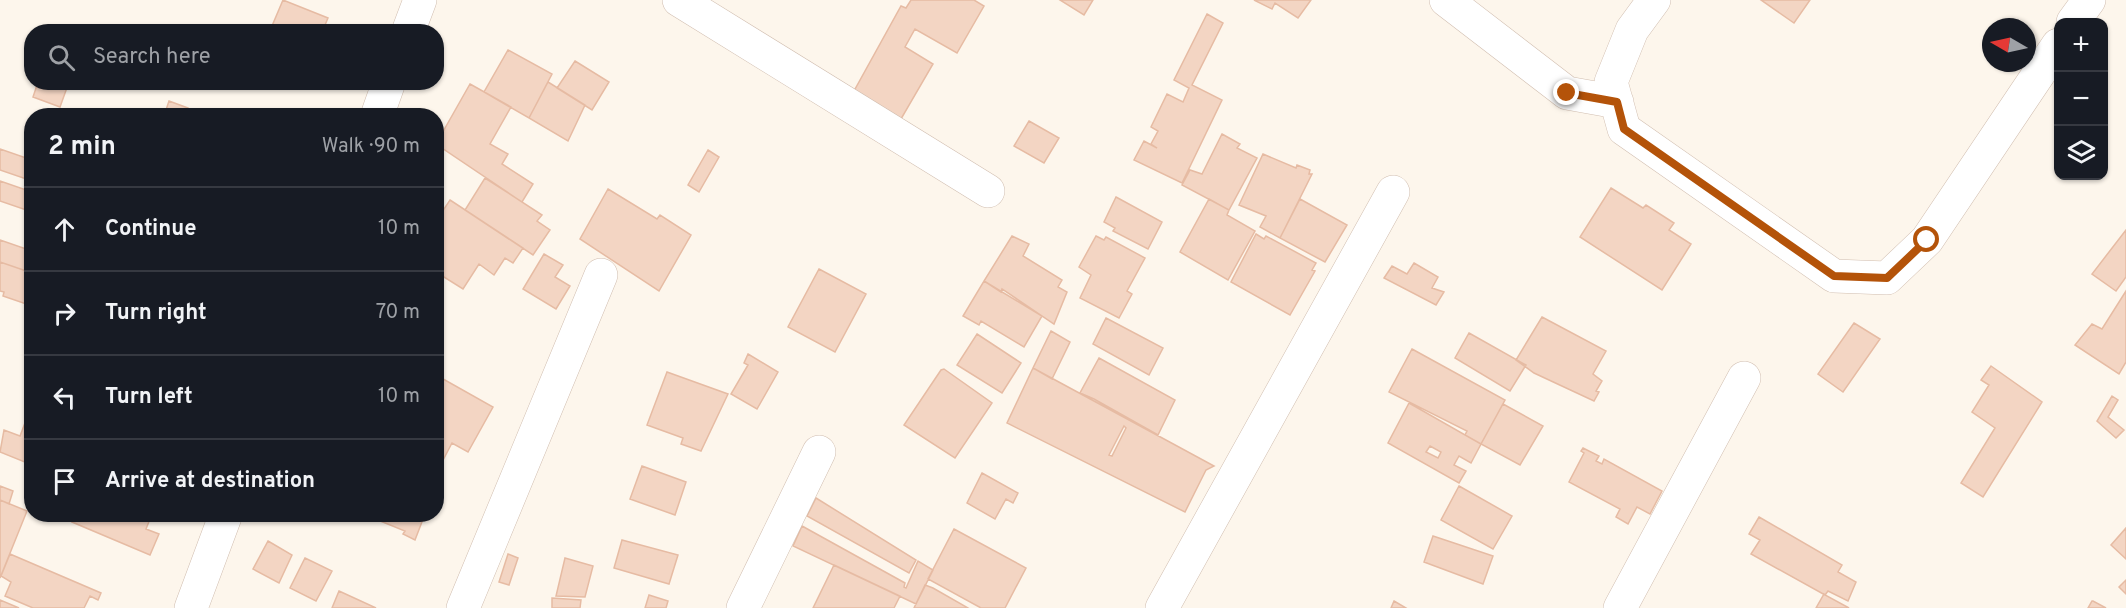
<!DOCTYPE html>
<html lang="en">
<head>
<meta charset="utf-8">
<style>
	:root { --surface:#171b24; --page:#20242c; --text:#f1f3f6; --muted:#9ea1a6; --line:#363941 }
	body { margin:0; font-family:Overpass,sans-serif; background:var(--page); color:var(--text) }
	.controls { position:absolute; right:18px; top:18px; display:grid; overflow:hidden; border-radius:12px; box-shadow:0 2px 4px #0004 }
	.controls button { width:54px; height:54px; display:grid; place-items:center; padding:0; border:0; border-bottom:2px solid var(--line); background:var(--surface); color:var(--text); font:30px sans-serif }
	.compass { position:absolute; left:1982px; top:18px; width:54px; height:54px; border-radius:50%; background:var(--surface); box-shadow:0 2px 4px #0004; rotate:279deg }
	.stop { position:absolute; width:18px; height:18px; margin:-14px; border:4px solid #b45309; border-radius:50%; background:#fff }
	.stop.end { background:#b45309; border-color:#fff; box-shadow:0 2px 6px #0008 }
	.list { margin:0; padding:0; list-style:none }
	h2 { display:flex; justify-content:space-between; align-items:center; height:78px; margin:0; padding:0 24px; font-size:26px }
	h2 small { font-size:20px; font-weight:400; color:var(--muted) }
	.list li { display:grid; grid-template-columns:39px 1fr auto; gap:18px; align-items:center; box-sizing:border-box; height:84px; padding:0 24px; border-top:2px solid var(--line) }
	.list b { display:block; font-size:22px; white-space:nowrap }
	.list em { font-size:20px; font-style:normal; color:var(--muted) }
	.icon { flex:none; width:33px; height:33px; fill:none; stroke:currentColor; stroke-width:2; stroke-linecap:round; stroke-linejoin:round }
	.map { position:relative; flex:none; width:2126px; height:608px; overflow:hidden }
	.search { position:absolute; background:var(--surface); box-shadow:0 2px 4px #0004; left:24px; top:24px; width:420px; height:66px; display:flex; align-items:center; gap:15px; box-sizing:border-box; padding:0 21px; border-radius:24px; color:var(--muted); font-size:22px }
	.panel { position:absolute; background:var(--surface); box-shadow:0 2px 4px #0004; left:24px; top:108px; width:420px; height:414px; border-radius:24px }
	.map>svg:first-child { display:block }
</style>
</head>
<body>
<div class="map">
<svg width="2126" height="608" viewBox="0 0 2126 608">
	<rect width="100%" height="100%" fill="#fdf6ec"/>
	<path fill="#f3d5c3" stroke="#e6bba3" stroke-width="1.5" fill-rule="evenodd" d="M283,0L328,18L322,32H284L272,26Z
		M911,0H974L984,6L957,53L915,29L905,47L933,64L901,119L854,91L901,6L906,8Z
		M1060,0H1093L1084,15Z
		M1254,0H1311L1298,18L1275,3L1272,9Z
		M1761,0H1810L1794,23Z
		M1207,14L1223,23L1192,85L1222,100L1182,183L1134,160L1144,141L1157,148L1151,144L1158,131L1151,127L1167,94L1183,102L1189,88L1174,80Z
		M508,50L552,74L529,118L484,92Z
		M575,61L609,82L592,110L557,88Z
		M38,82H69L60,107L33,97Z
		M548,82L585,105L568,141L529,118Z
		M470,84L511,107L490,144L508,154L502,164L533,184L522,202L436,144Z
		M169,101L188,108L186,116H164Z
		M1029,121L1059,138L1044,163L1014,146Z
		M1222,134L1240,144L1237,148L1257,158L1229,210L1182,185L1190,170L1202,174Z
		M0,149L32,160V181L0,170Z
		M708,150L719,157L699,192L688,185Z
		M1263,154L1296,168L1297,165L1310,170L1309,174H1312L1280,238L1260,227L1266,216L1239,205Z
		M485,178L542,215L537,221L550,230L533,255L465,210Z
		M0,181L32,192V212L0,201Z
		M1611,188L1643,208L1646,205L1674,223L1669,230L1691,244L1662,290L1580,237Z
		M608,189L657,219L660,215L691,235L659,291L580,239Z
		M1116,197L1162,222L1148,249L1113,231L1115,228L1104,222Z
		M1209,199L1229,210L1227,215L1255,231L1228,280L1180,252Z
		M1300,199L1347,225L1325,262L1280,238Z
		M450,200L523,248L513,263L505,258L494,275L479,264L463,289L436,272V221Z
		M2126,230V277L2116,291L2092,274Z
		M1256,234L1264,239L1266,236L1316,263L1312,270L1315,271L1290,315L1231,282Z
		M1012,236L1029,244L1023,256L1062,280L1058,287L1067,292L1054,324L1002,289L1001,292L984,281Z
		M1096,236L1104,240L1106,237L1145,258L1127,291L1132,294L1119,318L1080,298L1091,275L1079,267Z
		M0,240L32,251V273L0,262Z
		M544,254L563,265L555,277L570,286L556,309L523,289Z
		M0,262L32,273V306L3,296L4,292L0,291Z
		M1414,263L1438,277L1432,288L1444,292L1436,305L1384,278L1392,266L1407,274Z
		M819,269L866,294L835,352L788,327Z
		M984,281L1042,316L1024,347L981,321L979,325L963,316Z
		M2126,291V362L2119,374L2075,345L2092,324L2102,329Z
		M1542,317L1606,351L1593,374L1602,381L1596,391L1599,392L1594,401L1534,373L1516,360Z
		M1106,318L1163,348L1149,375L1093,344Z
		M1854,323L1880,339L1843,392L1818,374Z
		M1051,331L1070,342L1052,379L1033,368Z
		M1469,333L1526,365L1510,391L1455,358Z
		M977,334L1021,363L1002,393L957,365Z
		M1412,349L1505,400L1481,444L1465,435L1467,431L1389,392Z
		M748,354L778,372L757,409L731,394L748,365L744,363Z
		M1099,358L1175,400L1158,435L1094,399L1080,393Z
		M1991,366L2042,402L1983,497L1961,483L1995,428L1972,412L1989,385L1981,380Z
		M1033,368L1214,466L1206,470L1185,512L1007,423ZM1124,426L1126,428L1112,456L1109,455Z
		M944,369L992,403L955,458L904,425L941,370Z
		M667,372L728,394L701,451L681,444L683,438L647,425Z
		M436,375L493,407L468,452L452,443L442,462L436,459Z
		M2112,396L2118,400L2108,417L2124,430L2116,438L2097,421Z
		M1409,403L1481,444L1471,463L1459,456L1454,465L1466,471L1459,483L1388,443ZM1430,446L1441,452L1438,458L1426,452Z
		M1503,404L1543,426L1520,465L1481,444Z
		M28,415L32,417V465L0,452L4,430L20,436Z
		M1583,448L1599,456L1596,461L1602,464L1604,459L1662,491L1650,514L1637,507L1628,524L1616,517L1620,509L1569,482L1584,453L1581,451Z
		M642,466L686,482L675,515L630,499Z
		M982,473L1018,493L1013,503L1006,499L995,519L967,503Z
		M0,486L13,491L9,504L0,500Z
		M1459,486L1512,516L1493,549L1441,520Z
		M816,498L916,560L909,573L807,516Z
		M0,500L27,511L0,578Z
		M58,514H74L72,519Z
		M76,514H152L146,529L159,534L150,555L72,522Z
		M375,514H425L415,540L403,534L405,531L373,518Z
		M1759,517L1842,565L1838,572L1856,582L1848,601L1828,591L1825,595L1751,554L1760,540L1749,534Z
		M802,526L905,583L904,587L906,588L918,561L933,570L916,604L793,546Z
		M2126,528V559L2111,545Z
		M954,529L1026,568L1005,608H981L928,579Z
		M1433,536L1493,556L1483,584L1424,562Z
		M622,540L678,555L669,584L614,568Z
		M268,541L292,555L279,583L253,569Z
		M10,554L101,593L98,600L90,596L84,608H33L5,596L11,582L1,576Z
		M508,554L518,558L509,585L499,582Z
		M305,558L332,571L316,601L290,588Z
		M565,558L593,566L585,597L556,596Z
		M834,565L900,596L894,608H813Z
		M2126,580V594L2119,587Z
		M925,585L933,588L968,608H914Z
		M339,591L376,608H332Z
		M1824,594L1825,595L1849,608H1816Z
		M649,595L668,601L666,608H645Z
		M552,598L581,600L580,608H552Z
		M0,600L19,608H0Z
		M1394,601L1406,608H1391Z
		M2092,601H2093L2106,608H2088Z"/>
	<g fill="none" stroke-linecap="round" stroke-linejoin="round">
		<g stroke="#d1beb0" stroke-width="34">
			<path id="minor" d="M679,0L988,191
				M1446,0L1567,93L1617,102
				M1654,0L1632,30L1611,82L1624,129L1834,276L1887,278L1927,240L2058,45
				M2073,22L2089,0
				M408,32L420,0
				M377,116L389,82
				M191,608L226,514
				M463,608L601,275
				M743,608L819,452
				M1162,608L1393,192
				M1620,608L1744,378"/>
		</g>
		<use href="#minor" stroke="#fff" stroke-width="33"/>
	</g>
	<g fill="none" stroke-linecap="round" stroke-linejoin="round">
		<path stroke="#b45309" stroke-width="8" d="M1567,93L1617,102L1624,129L1834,276L1887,278L1927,240"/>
	</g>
</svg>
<div class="controls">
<button>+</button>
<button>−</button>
<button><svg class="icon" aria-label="layers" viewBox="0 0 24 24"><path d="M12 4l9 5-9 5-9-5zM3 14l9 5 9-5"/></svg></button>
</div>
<svg class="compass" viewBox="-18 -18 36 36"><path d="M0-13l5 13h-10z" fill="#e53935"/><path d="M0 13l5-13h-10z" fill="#9ea1a6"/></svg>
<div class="stop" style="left:1927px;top:240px"></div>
<div class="stop end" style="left:1567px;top:93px"></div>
<div class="search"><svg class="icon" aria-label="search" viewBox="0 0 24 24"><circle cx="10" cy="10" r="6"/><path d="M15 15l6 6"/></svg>Search here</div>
<section class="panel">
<h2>2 min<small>Walk · 90 m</small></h2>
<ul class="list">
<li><svg class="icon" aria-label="ahead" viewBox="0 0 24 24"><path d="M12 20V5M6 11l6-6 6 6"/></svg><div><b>Continue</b></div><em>10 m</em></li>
<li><svg class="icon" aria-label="right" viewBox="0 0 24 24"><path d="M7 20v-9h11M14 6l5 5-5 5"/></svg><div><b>Turn right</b></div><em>70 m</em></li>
<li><svg class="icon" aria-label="left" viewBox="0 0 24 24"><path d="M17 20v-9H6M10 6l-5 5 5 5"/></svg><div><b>Turn left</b></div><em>10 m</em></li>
<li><svg class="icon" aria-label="arrive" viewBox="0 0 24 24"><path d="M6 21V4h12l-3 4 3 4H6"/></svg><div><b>Arrive at destination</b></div></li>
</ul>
</section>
</div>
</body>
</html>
